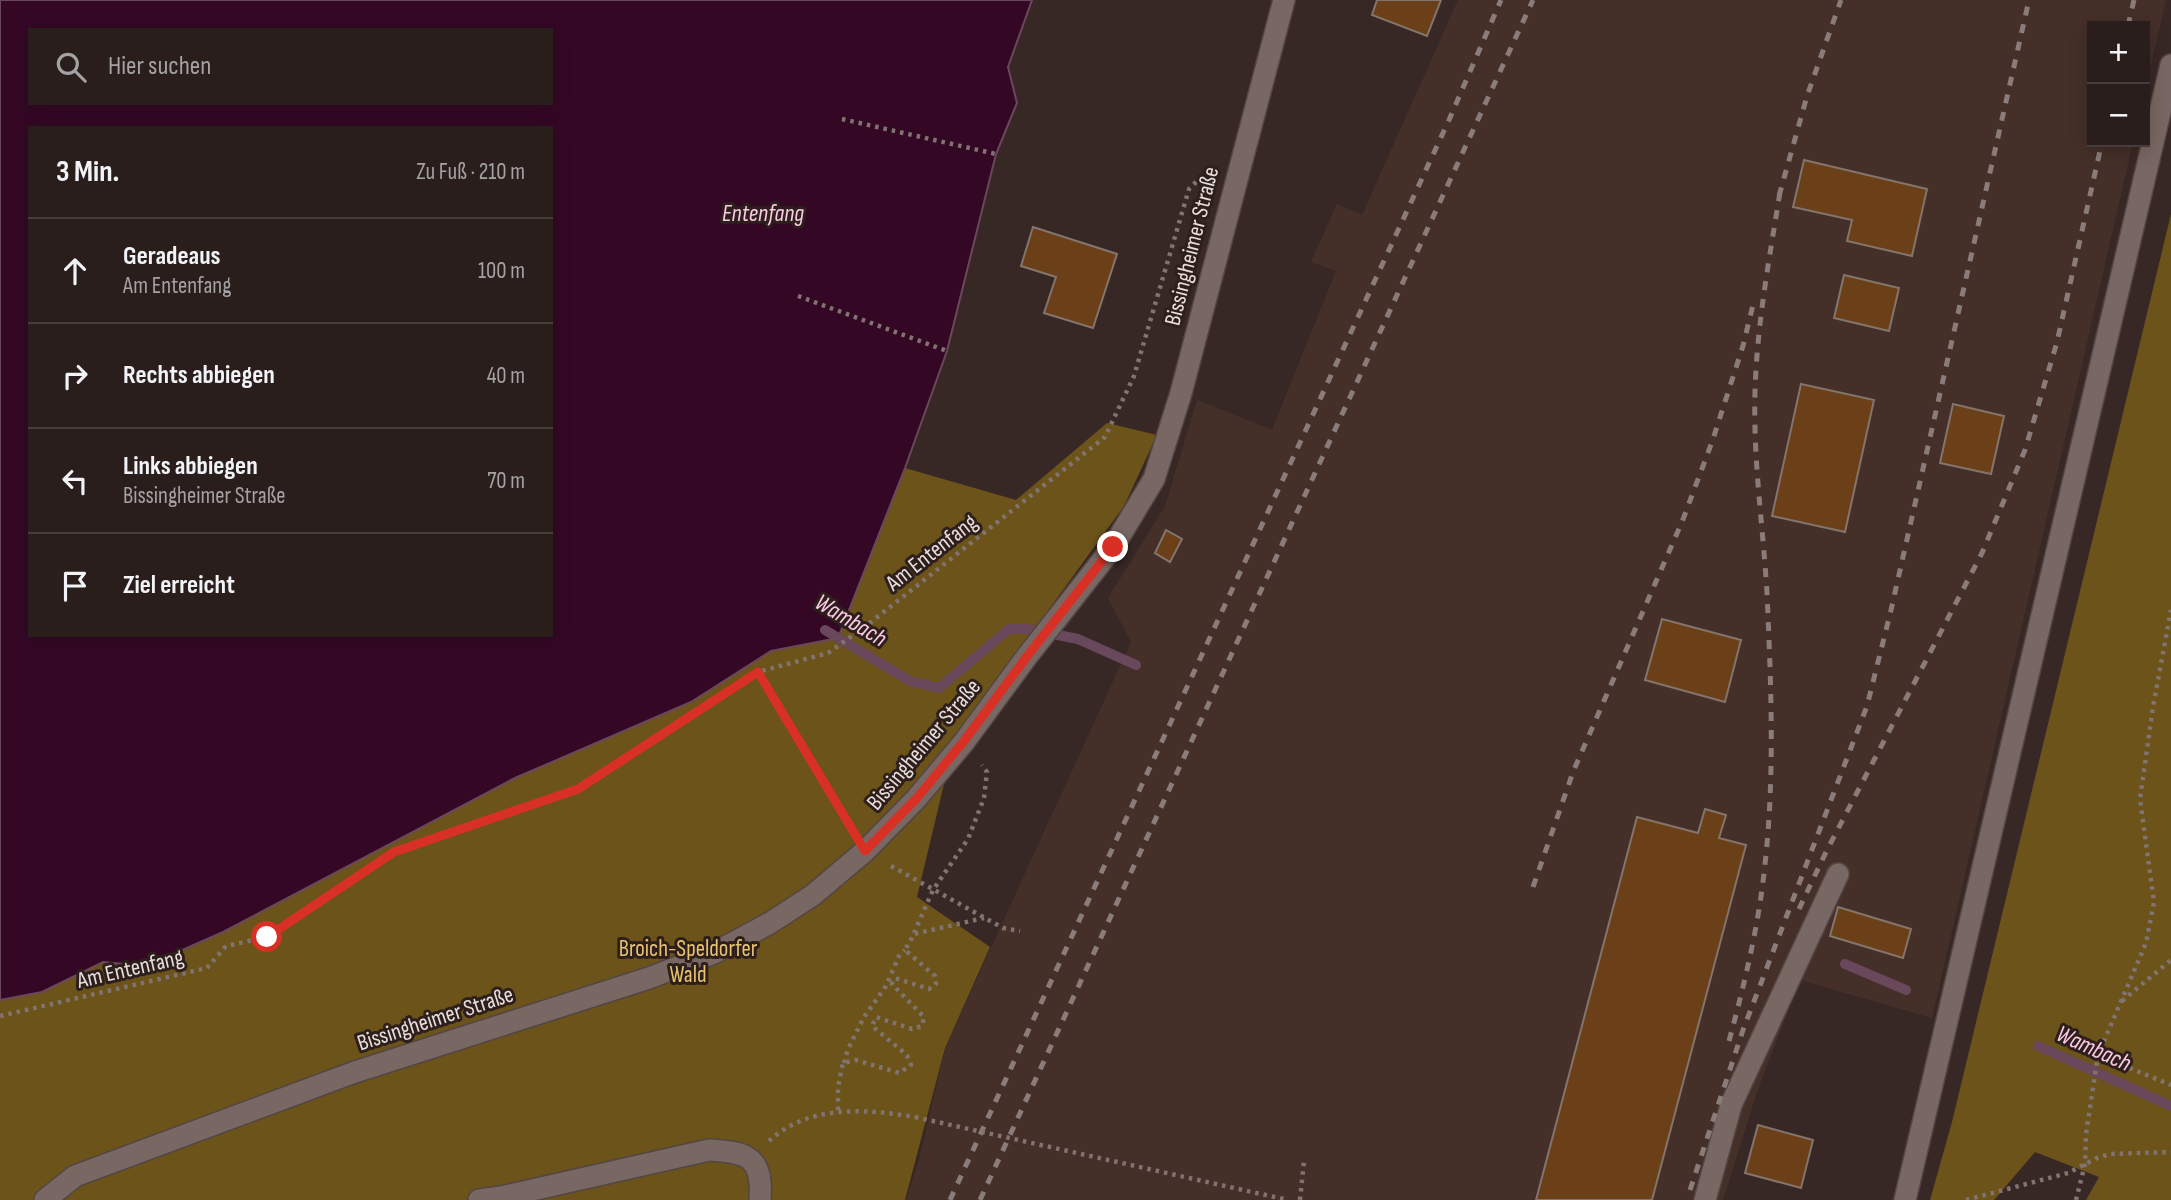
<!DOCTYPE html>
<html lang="de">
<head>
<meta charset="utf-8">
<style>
	:root { --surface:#2a1e1c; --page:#362b29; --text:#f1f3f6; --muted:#a5a2a3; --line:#463c3b }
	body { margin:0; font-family:"Sofia Sans Condensed",sans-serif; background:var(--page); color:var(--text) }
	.controls { position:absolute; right:21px; top:21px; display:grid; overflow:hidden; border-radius:0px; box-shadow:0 4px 18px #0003 }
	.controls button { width:63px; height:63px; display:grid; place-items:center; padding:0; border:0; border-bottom:2px solid var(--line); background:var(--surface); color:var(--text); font:35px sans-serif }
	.stop { position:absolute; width:21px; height:21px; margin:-16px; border:5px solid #d93025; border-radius:50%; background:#fff }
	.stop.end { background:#d93025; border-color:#fff; box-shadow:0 2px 7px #0008 }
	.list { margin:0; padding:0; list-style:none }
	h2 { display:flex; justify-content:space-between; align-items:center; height:91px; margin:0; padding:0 28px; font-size:30px }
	h2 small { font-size:23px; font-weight:400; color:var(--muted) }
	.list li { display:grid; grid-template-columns:46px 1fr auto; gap:21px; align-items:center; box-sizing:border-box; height:105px; padding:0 28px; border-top:2px solid var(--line) }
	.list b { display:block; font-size:26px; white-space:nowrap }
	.list p { margin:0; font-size:23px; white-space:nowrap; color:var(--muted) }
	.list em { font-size:23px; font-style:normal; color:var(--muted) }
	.icon { flex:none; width:38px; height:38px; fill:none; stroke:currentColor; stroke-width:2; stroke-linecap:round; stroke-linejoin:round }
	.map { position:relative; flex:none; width:2171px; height:1200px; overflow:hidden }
	.search { position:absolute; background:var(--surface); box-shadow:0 4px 18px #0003; left:28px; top:28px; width:525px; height:77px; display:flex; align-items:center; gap:18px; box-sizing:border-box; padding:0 24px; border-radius:0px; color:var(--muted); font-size:26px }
	.panel { position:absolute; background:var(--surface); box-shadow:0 4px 18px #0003; left:28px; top:126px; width:525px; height:511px; border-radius:0px }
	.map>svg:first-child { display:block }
</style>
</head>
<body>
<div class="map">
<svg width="2171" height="1200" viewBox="0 0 2171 1200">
	<rect width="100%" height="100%" fill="#382825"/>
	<path fill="#452f29" d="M1458,0H2166L2145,91V26H2092V142H2133L1932,1018L1800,980L1757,1092L1723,1200H906L919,1160L945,1048L1131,642L1108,598L1165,506L1197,400L1272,430L1336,271L1311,262L1337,204L1362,215Z"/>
	<path fill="#6b531a" d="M2171,214V1200H2086L2099,1177L2035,1152L1994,1200H1930L1952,1122Z
		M1107,423L1157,435L1124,506L1047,612L944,784L917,897L990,947L945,1048L905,1200H0V1000L42,992L103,962L146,965L515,778L691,702L771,651L838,638L905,468L1016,500Z"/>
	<path fill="#340825" stroke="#6a485c" stroke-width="2" fill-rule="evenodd" d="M0,0H1032L1008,67L1017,103L996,154L947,351L905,468L838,638L771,651L691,702L515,778L223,932L146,966L103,962L42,992L0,1000ZM30,30H551V103H30ZM30,128H551V635H30Z"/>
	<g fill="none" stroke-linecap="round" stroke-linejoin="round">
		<path stroke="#6a485c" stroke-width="10" d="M825,630L910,681L939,688L1009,629H1027L1078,639L1136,665
			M1845,964L1906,990
			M2038,1046L2171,1106"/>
	</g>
	<path fill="#6b4019" stroke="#83756b" stroke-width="2" d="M1377,0H1441L1427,36L1372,15Z
		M1804,160L1927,189L1912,256L1847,241L1852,220L1793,207Z
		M1033,227L1117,254L1093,328L1044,313L1056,277L1021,266Z
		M1844,275L1899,288L1889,331L1834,318Z
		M1801,384L1874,400L1845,532L1772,516Z
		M1953,404L2004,416L1991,474L1940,463Z
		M1166,530L1182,539L1170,562L1155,553Z
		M1662,619L1741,640L1725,702L1645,680Z
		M1705,809L1726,815L1719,838L1746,845L1652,1200H1536L1637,817L1698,833Z
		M1838,907L1911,929L1903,958L1830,936Z
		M1758,1125L1813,1140L1801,1188L1745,1173Z"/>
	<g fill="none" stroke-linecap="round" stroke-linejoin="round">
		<g stroke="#534644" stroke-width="24">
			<path id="minor" d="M501,1197L709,1150C748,1152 763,1157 760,1200
				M45,1200L75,1176L355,1072L649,978L714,953L770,923L813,895L865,851L916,799L964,742L1028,655L1113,547L1154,479L1181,393L1284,0
				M479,1200L501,1197L515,1200
				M1705,1200L1731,1105L1838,874
				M1905,1200L2171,65"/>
		</g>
		<path stroke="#817370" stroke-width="4.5" stroke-dasharray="3.5 5" stroke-linecap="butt" d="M842,119L996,154
			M798,296L947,351
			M758,672L851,828
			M891,866L1003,928L1020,931
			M914,933L933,890L968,839L984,798L987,772L982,765
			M2122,1001L2171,960
			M0,1016L207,968L226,946L267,937L394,852L578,789L758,672L828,653L866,626L1105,437L1134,376L1189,189L1210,168
			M2098,1055L2171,1085
			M844,1063L848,1049L864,1017L886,986L899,956L905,950
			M838,1110V1087L843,1063L856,1060L899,1073L911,1065L907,1055L872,1026L876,1017L912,1029L922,1026L924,1017L892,984L895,978L929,989L936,984L935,976L905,950L914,934L984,918
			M769,1141C809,1104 866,1109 915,1117
			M1300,1200L1304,1161
			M1966,1200L2068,1173L2097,1158L2110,1154L2171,1152
			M2076,1200L2085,1164L2086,1134L2098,1055L2146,943L2154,902L2140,799L2153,707L2171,610"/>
		<use href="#minor" stroke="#796763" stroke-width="21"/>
		<path stroke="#8a7c79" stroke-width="5" stroke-dasharray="9 9" stroke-linecap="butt" d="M2128,26L2134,0
			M1779,196L1807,96L1841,0
			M1533,887L1573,772L1682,522L1712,442L1743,346L1753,305
			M1799,909L1826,852L1982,553L2025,450L2057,342L2102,142
			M1729,1041C1745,982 1759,924 1765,864C1775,775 1771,683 1767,593C1763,526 1753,460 1755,392C1757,322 1770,255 1781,186
			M1690,1190L1743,1030L1867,706L1891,610L2029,0
			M950,1200L1449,120L1501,0
			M980,1200L1533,0"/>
		<path stroke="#817370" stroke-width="4.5" stroke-dasharray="3.5 5" stroke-linecap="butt" d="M915,1117L1288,1200"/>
	</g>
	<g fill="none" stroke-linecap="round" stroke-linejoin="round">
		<path stroke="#d93025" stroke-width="9" d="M267,937L394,852L578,789L758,672L865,851L916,799L964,741L1028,655L1113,547"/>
	</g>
	<g text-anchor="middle" stroke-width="6" stroke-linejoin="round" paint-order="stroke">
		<g font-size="23" fill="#e9dedc" stroke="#2d1f1b">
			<text transform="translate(1191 246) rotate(-76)" y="8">Bissingheimer Straße</text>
			<text transform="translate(931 552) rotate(-38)" y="8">Am Entenfang</text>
			<text transform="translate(923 744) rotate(-50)" y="8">Bissingheimer Straße</text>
			<text transform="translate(130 968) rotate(-13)" y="8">Am Entenfang</text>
			<text transform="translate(435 1018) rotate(-18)" y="8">Bissingheimer Straße</text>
		</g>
		<g font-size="23" fill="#e9c371" stroke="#2d1f1b">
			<text x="688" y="956">Broich-Speldorfer<tspan x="688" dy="26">Wald</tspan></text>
		</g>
		<g font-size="24" font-style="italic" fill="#fccae6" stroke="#2d1f1b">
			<text x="763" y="221">Entenfang</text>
			<text transform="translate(851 620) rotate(31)" y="8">Wambach</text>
			<text transform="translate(2094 1048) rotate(24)" y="8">Wambach</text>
		</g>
	</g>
</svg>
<div class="controls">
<button>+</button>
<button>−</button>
</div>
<div class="stop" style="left:267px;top:937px"></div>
<div class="stop end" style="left:1113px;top:547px"></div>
<div class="search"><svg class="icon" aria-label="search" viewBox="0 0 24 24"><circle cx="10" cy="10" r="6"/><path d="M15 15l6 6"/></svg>Hier suchen</div>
<section class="panel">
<h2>3 Min.<small>Zu Fuß · 210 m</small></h2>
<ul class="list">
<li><svg class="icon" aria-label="ahead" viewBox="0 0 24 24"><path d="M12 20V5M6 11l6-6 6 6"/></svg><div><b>Geradeaus</b><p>Am Entenfang</p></div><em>100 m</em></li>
<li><svg class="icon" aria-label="right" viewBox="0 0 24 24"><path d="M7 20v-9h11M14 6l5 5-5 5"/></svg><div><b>Rechts abbiegen</b></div><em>40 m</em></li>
<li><svg class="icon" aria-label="left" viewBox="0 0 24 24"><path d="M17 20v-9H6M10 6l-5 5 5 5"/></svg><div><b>Links abbiegen</b><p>Bissingheimer Straße</p></div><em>70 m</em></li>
<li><svg class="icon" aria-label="arrive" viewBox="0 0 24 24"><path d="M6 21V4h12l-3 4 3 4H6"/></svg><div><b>Ziel erreicht</b></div></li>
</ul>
</section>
</div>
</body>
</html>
